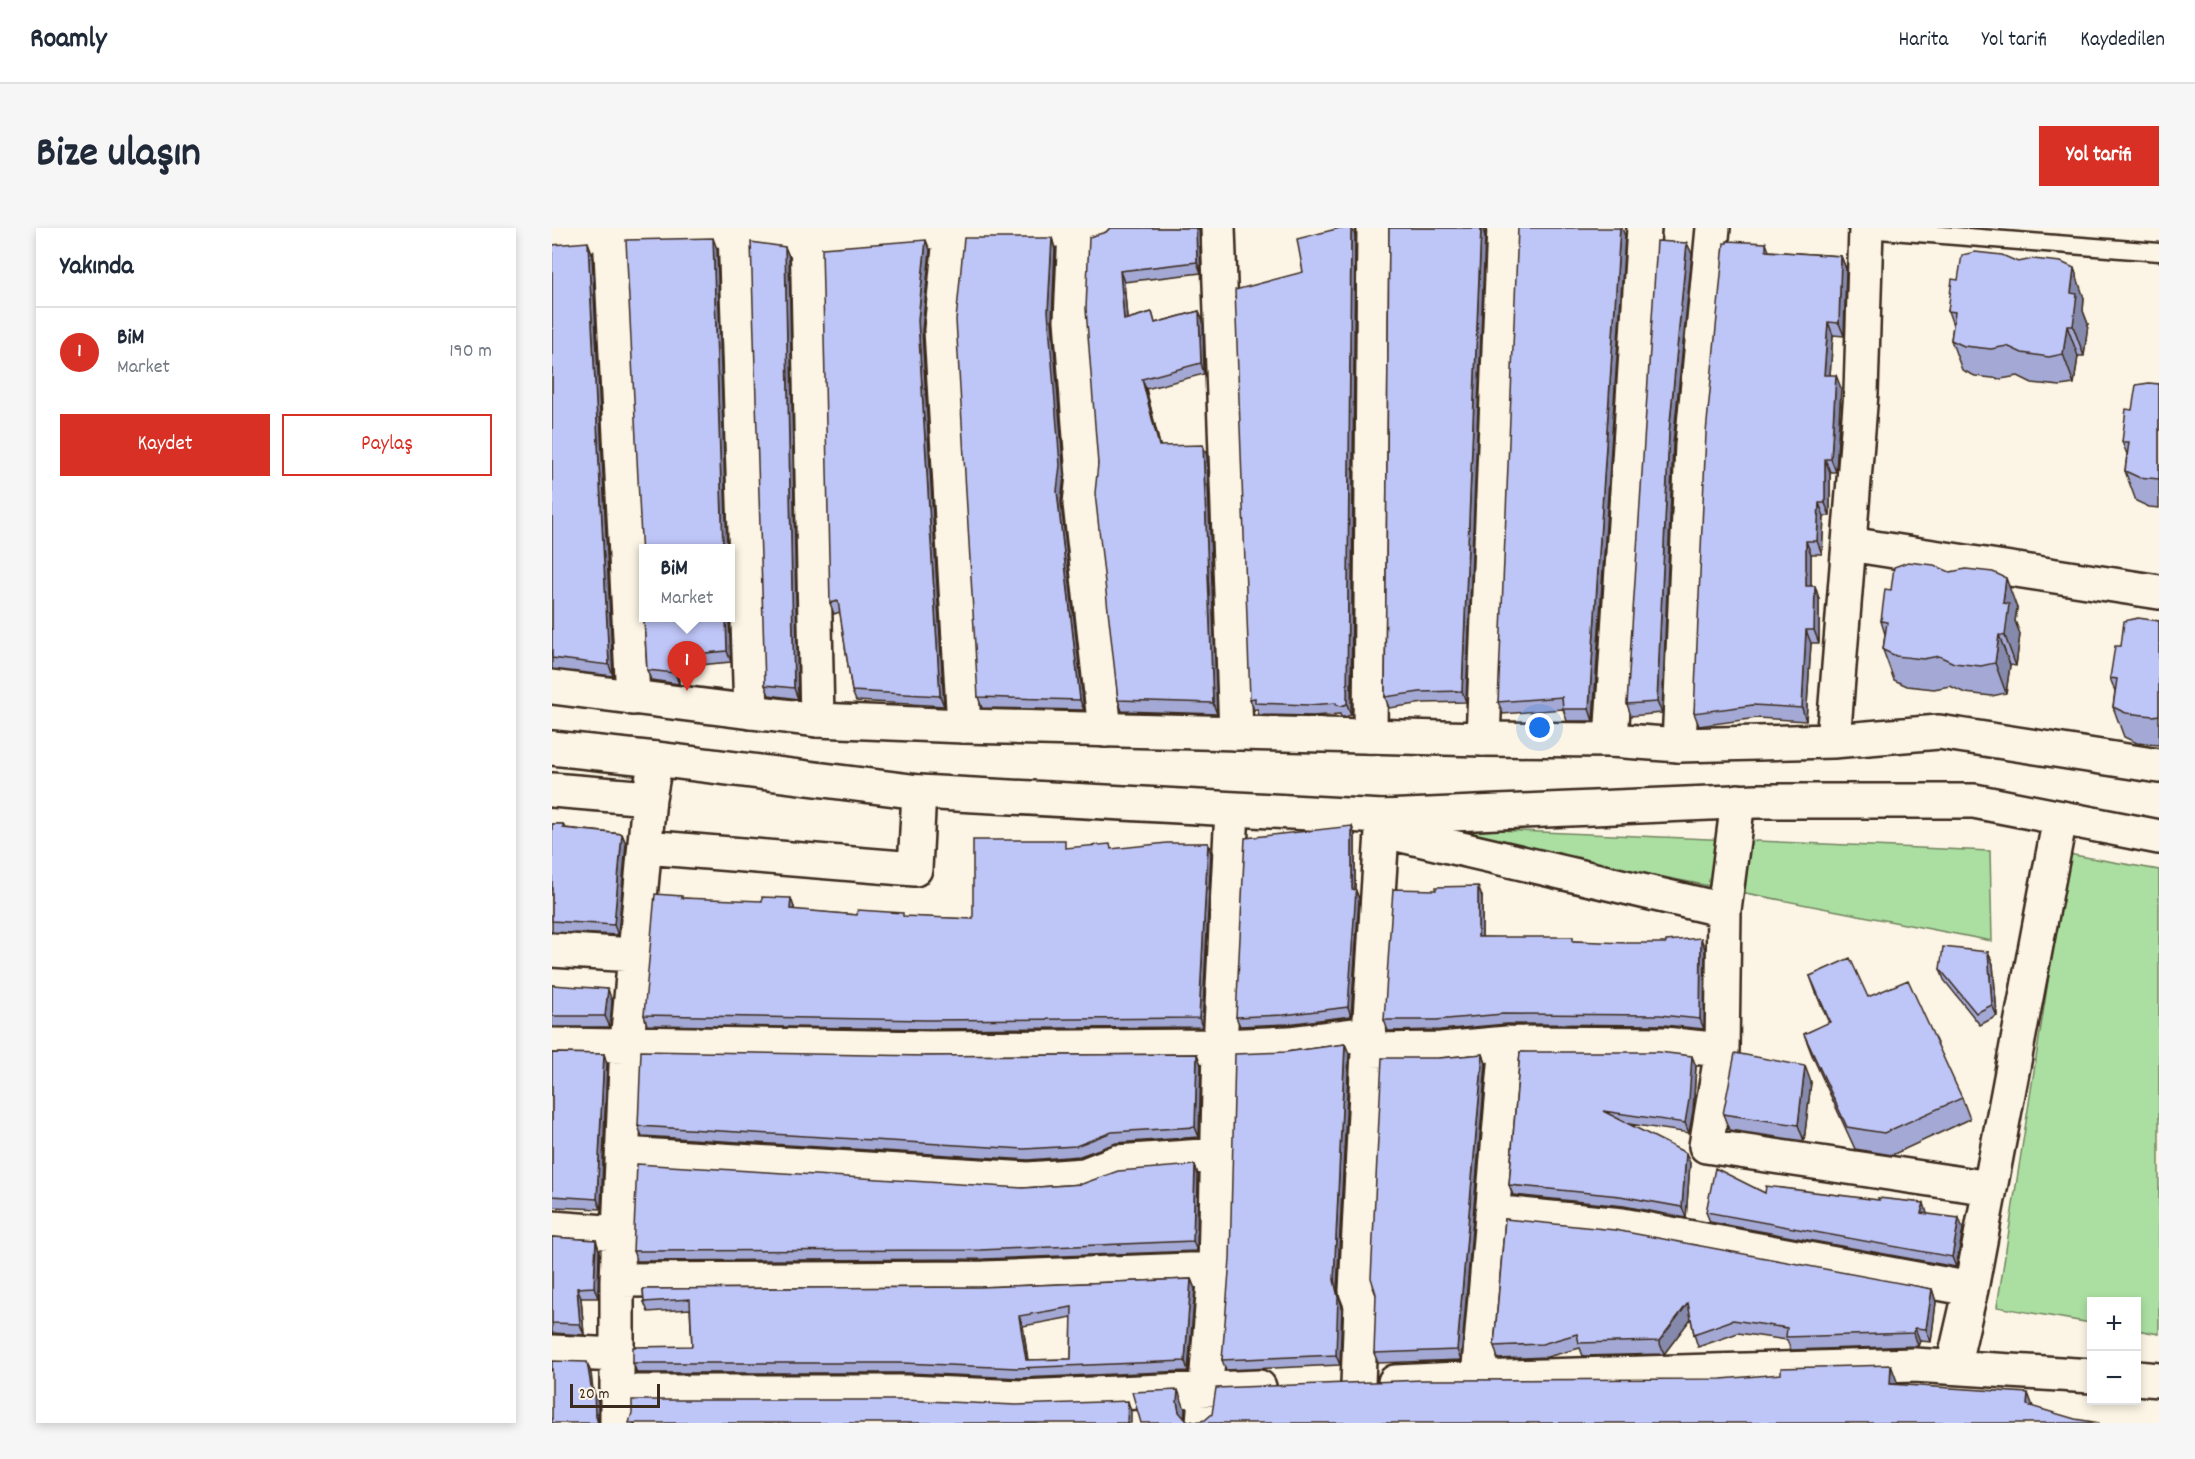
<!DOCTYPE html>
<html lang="tr">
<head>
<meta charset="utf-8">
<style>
	:root { --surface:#fff; --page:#f6f6f7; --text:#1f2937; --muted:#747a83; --line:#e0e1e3; --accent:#d93025 }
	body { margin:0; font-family:Dekko,sans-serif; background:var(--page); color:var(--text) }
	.controls { position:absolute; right:18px; bottom:18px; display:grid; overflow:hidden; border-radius:0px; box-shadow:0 3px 9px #0003 }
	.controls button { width:54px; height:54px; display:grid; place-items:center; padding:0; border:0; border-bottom:2px solid var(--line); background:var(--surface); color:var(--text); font:30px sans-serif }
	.scale { position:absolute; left:18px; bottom:15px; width:90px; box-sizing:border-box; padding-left:6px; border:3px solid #3b2a1e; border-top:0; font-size:16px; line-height:21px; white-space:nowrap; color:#3b2a1e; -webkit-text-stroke:4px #fcf5e5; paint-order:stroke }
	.you { position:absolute; left:988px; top:500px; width:21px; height:21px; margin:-15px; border:4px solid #fff; border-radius:50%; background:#1a73e8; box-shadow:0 0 0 9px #1a73e833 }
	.badge { display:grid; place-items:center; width:39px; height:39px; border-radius:50%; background:var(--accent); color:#fff; font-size:20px; font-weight:700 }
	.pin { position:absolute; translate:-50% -50px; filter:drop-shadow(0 2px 3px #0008) }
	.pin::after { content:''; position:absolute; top:32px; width:21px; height:18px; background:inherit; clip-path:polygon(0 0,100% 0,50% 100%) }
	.popup { position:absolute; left:87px; top:316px; width:96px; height:78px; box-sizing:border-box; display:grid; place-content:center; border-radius:0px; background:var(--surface); filter:drop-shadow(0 2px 4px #0005); font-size:20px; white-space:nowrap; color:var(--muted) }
	.popup b { font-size:22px; color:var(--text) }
	.popup::after { content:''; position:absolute; left:50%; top:100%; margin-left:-12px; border:12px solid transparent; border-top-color:var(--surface) }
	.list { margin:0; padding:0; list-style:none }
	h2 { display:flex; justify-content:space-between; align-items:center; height:78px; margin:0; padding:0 24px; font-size:26px }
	h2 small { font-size:20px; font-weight:400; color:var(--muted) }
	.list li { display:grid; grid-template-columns:39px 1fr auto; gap:18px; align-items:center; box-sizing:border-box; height:90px; padding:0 24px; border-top:2px solid var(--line) }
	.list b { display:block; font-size:22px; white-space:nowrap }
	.list p { margin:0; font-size:20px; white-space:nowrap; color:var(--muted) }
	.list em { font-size:20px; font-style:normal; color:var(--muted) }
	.actions { display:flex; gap:12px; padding:18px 24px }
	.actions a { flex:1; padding:14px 0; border:2px solid var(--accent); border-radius:0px; text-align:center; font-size:21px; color:var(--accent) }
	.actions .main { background:var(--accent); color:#fff }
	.map { position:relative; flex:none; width:1607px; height:1195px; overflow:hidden; border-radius:0px }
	header { display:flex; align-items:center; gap:36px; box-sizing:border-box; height:84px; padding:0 30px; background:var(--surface); border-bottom:2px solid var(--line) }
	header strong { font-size:28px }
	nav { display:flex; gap:33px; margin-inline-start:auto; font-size:21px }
	.intro { display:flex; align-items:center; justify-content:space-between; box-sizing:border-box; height:144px; padding:0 36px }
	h1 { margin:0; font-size:42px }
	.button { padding:15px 27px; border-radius:0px; background:var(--accent); color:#fff; font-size:21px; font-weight:700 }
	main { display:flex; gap:36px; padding:0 36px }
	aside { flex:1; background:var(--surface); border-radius:0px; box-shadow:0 3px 9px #0003 }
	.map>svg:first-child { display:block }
</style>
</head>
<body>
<header>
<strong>Roamly</strong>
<nav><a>Harita</a><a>Yol tarifi</a><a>Kaydedilen</a></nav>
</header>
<div class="intro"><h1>Bize ulaşın</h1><a class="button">Yol tarifi</a></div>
<main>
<aside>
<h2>Yakında<small></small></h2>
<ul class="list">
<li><span class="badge">1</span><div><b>BiM</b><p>Market</p></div><em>190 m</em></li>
</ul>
<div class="actions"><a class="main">Kaydet</a><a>Paylaş</a></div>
</aside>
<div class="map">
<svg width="1607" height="1195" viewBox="0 0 1607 1195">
	<rect width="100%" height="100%" fill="#fcf5e5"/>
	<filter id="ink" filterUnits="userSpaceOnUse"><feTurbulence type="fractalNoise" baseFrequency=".0167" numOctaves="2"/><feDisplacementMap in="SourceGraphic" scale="12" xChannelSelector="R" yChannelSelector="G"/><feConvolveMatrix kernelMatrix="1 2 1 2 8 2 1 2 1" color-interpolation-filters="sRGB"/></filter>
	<g filter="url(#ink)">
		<path fill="#abdfa1" stroke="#738460" stroke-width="1.5" d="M944,602L1438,623L1440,713L890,606Z
			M1516,626L1607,642V1106L1585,1102L1584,1074H1540L1539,1095L1445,1079Z"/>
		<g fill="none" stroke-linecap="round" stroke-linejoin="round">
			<g stroke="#3b2a1e" stroke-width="21">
				<path id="lane" d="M1314,1L1607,24"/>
			</g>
			<g stroke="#3b2a1e" stroke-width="38">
				<path id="street" d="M255,0L265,492
					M399,0L389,102L412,498
					M666,0L684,505
					M183,2L199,484
					M523,2L519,92L531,248L528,276L553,502
					M58,5L81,470
					M1297,316L1607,364
					M818,508L822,0
					M931,511L952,0
					M1059,512L1092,0
					M1127,517L1140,217L1161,0
					M0,562L97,570
					M836,589L845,606L1172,682L1186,573
					M93,619L363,641L367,564
					M1172,682L1170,822L1154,918L1438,960
					M0,722L82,727
					M75,815L378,820L668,818L737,815L817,805
					M0,817L75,818
					M817,822L889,821L955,815L1112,816L1170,822
					M71,926L476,951L532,947L565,934L665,927
					M940,984L1070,997L1419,1061
					M0,1000L67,1005
					M65,1052L432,1050L663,1041
					M0,1124L66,1127
					M1401,1139L1419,1061L1508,590
					M926,1150L955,815
					M1584,1150L1607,1152
					M843,1154L926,1150L1362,1137L1540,1148
					M806,1156L809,1076L804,1063L817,805L831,589
					M65,1164H355L469,1169L707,1159
					M65,1195V1052L75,815L97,570L104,531
					M651,1195L663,1041L668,818L680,582"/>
			</g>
			<g stroke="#3b2a1e" stroke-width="38">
				<path id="secondary" d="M0,9L85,3L183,2L255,13L399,2H523L547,0
					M0,459L265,492L412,498L931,511L1059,512L1127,517L1281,513L1387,504L1607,538
					M1281,513L1309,165L1314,0
					M0,520L104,531L367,564L831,589L1204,573H1422L1607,609"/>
			</g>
			<use href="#lane" stroke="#fcf5e5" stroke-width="16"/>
			<use href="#street" stroke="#fcf5e5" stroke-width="33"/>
			<use href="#secondary" stroke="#fcf5e5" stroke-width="33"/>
		</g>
		<path fill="#a3a9d4" stroke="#3b2a1e" stroke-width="1.5" fill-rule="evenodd" d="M558,0H647L649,45L572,54L575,91L600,84L603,95L647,83L651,93L652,146L594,161L608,218L655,228L665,486L570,483L566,472L546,236L554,4Z
			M837,0H931L933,9L914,474L872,475L837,480L833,469Z
			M803,8L799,487L793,489H789L788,486L761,488L707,487L705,481L702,482L698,471L751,44Z
			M1073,8L1041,493H1015L1011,481L951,486L946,474Z
			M500,10L503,21L500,93L512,248L509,274L532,482L430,480L426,469Z
			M1214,15L1217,23L1289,28L1294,41L1292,108L1281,107L1278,147L1289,160L1284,244H1278V288H1272L1270,326H1259V358H1263L1267,371V415H1259L1254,493L1205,490L1147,498L1142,485Z
			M0,17L40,25L61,448L0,441Z
			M233,19L237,29L246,471L217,467L213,457Z
			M378,22L370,103L392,478L304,473L300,463L288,384L282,386L278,375Z
			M1140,26L1121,216L1110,485L1079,488L1075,476Z
			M1466,34L1532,70L1531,83L1536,96L1532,128H1526L1522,156L1508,158L1480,155L1466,148L1449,151L1423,148L1410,142L1399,112L1401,97L1396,83L1406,52Z
			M1607,156V280L1597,279L1584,273L1573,243L1575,226L1570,214L1580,182Z
			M1339,362L1465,380L1463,393L1468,406L1464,438L1458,437L1454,465L1440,468L1413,465L1398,458L1382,461L1355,458L1342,452L1331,422L1333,406L1329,393Z
			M92,390H177L179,434L126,439L127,456L99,452L95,442Z
			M1607,393V517L1585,515L1572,509L1561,479L1563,463L1558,450L1569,418Z
			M0,596H11L13,600L70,606L74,616L66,707L0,704Z
			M803,607V662L807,671L799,788L735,796L688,798L684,789Z
			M656,615L659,625L650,799L378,801L95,797L92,787L131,670L242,679V682L305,687L421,691L516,620L560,621Z
			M930,669V709L1022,713L1153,721L1152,801L1112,797L955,796L888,802L836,803L832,792Z
			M1436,724L1441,736L1445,788L1428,797L1392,752L1388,741Z
			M1258,748L1316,769L1410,870L1418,891L1340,927L1303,921L1260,827L1252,806L1277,795L1266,770Z
			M0,757L60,773L58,799H0Z
			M793,816L797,826L785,1062L790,1079L788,1137L674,1142L670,1132L734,824Z
			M968,824L1144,838L1141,883L1137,905L1077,896L1138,935L1134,990L1072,978L961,967L957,957Z
			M0,825L52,826L55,836L49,981L0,979Z
			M645,826L649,837L647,909L564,915L528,928L476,932L90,908L86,898L374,828Z
			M931,826L934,836L909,1132L826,1135L822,1125L887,830Z
			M1259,854L1252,913L1177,902L1171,886Z
			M643,937L646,947L645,1023L432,1031L85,1033L81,1023L471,960L530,956Z
			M1213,965L1375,986L1411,1001L1404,1039L1158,994L1154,984Z
			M953,991L1380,1061L1384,1074L1379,1114L1368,1113L1366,1118L1239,1122L1235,1112L1186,1105L1146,1119L1142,1106L1139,1090L1112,1126L1031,1128L1028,1120L995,1129L946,1131L942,1118Z
			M0,1009L44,1012L47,1022L46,1070H29L32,1107L0,1105Z
			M639,1051L643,1061L636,1143L469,1150L355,1145H85L81,1135L140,1118L138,1081L96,1084L92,1074L91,1061L429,1059ZM520,1089L519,1131L476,1132L471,1098Z"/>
		<path fill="#858aad" stroke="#3b2a1e" stroke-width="1.5" d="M644,0H647L649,45L645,34Z
			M799,0H800L803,8L799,487L795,476Z
			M929,0H931L933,9L914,474L910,463Z
			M1068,0H1070L1073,8L1041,493L1037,481Z
			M161,10L165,21L175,321H171Z
			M500,10L503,21L500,93L512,248L509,274L532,482L528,472L505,263L496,83Z
			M374,12L378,22L370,103L392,478L388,468L366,92Z
			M36,14L40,25L61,448L57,437Z
			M1135,15L1140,26L1121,216L1110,485L1105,474L1117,205Z
			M233,19L237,29L246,471L242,460Z
			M1289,28L1294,41L1292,108L1287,95Z
			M1522,40L1532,70L1531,83L1536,96L1532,128L1521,98L1519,65Z
			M568,43L572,54L576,102L572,92Z
			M647,83L651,93L652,146L649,135Z
			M1276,94L1281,107L1277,160L1272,147Z
			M1515,98L1526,128L1522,156L1511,126Z
			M1284,147L1289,160L1284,244L1279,231Z
			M590,151L594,161L611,229L607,218Z
			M651,217L655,228L665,486L661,475Z
			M1273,231L1278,244V288L1273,275Z
			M1267,275L1272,288L1270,326L1265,313Z
			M1254,313L1259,326V371L1254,358Z
			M1454,350L1465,380L1463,393L1468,406L1464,438L1453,408L1451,375Z
			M1263,358L1267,371V415L1262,402Z
			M174,390H177L179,434L175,423Z
			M1254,402L1259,415L1254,493L1250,480Z
			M1447,407L1458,437L1454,465L1443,435Z
			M122,428L126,439L127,456L123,445Z
			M800,598L803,607V670L804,662L807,671L799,788L796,779L800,661Z
			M70,606L74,616L66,707L62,697Z
			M656,615L659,625L650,799L647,790Z
			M926,658L930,669V720L926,709Z
			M239,670L242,679V691L238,681Z
			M1149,710L1153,721L1152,801L1148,791Z
			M1436,724L1441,736L1445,788L1440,777Z
			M56,761L60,773L58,799L53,788Z
			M793,816L797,826L785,1062L790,1079L788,1137L784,1127L782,1052Z
			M52,826L55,836L49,981L45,971Z
			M645,826L649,837L647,909L643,899Z
			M931,826L934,836L909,1132L905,1122Z
			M1140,828L1144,838L1141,883L1137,905L1133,895Z
			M1253,838L1259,854L1252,913L1246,897Z
			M1134,925L1138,935L1134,990L1130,979Z
			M643,937L646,947L645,1023L641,1013Z
			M1372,975L1375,985L1373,995L1369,985Z
			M1407,990L1411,1001L1404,1039L1400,1029Z
			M44,1012L47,1022L46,1070L42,1059Z
			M639,1051L643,1061L636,1143L633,1133Z
			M25,1060L29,1070L32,1107L28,1096Z
			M1380,1061L1384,1074L1379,1114L1374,1101Z
			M1136,1075L1141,1088L1112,1126L1107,1113Z
			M467,1088L471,1098L477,1142L474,1132Z
			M1363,1100L1368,1113L1366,1118L1362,1105Z
			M35,1134L39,1145L42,1169V1164L46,1174V1195L43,1185Z
			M1339,1137L1346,1156H1338Z
			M626,1162L633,1181L632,1194L627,1184L625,1174Z
			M1476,1165L1483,1184L1475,1177Z
			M576,1173L579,1183V1195H575Z"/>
		<path fill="#bec5f7" stroke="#3b2a1e" stroke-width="1.5" fill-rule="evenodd" d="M558,0H644L645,34L568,43L572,92L600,84L603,95L647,83L649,135L590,151L607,218L651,217L661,475L566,472L543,265L546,236L534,81L537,9L554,4Z
			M788,0H799L795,476L789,478L784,477V475L757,477L703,475V470L698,471L683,62L751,44L745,11Z
			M837,0H929L910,463L868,464L833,469Z
			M966,0H1068L1037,481H1011L1010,469L946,474Z
			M161,10L171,321H92V370L74,12Z
			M412,10H500L496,83L508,237L505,263L528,472L426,469L404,92Z
			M374,12L366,92L388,468L300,463L286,373L278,375L270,20Z
			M1105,13L1135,15L1117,205L1105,474L1075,476Z
			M1175,13L1214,15V23L1289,28L1287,95L1276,94L1272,147H1284L1279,231H1273V275H1267L1265,313H1254V358H1263L1262,402H1254L1250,480L1201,477L1142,485L1154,205L1172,15H1175Z
			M36,14L57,437L0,430V17Z
			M199,14L233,19L242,460L213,457Z
			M1423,24L1450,27L1466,34L1481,31L1509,34L1522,40L1519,65L1525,66L1521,98H1515L1511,126L1497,129L1470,125L1455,118L1439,121L1412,118L1399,112L1403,84L1396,83L1400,51L1406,52L1410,27Z
			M1597,155L1607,156V251L1586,249L1573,243L1577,214H1570L1574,181L1580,182L1584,157Z
			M1356,334L1382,337L1398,344L1414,341L1441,344L1454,350L1451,375L1457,376L1453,408L1447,407L1443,435L1429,438L1402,435L1387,428L1371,431L1344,428L1331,422L1335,394L1329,393L1333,361L1339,362L1342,339Z
			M92,390H174L175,423L122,428L123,445L95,442Z
			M1586,390L1607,393V487L1601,488L1574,485L1561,479L1565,451L1558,450L1563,418H1569L1572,393Z
			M0,596H11V600L70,606L62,697L0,693Z
			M800,598V661L804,662L796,779L732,787L684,789L693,610Z
			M421,612H513V620L558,616L559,621L615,615H656L647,790L375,792L92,787L103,666L130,668V670L210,673V669L239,670L238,681L305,687L306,682L351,685V688L421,691Z
			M926,658V709H1021V713L1075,715H1114V713L1149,710L1148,791L1108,787L951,786L884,792H832L841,661L884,662V659Z
			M1391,719L1436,724L1440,777L1424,785L1388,741Z
			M1298,730L1316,769L1356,752L1410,870L1332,905L1295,899L1252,806L1278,794L1258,748Z
			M0,757L56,761L53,788H0Z
			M793,816L782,1052L786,1069L784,1127L670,1132L678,1031L683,826L734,824Z
			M89,823L374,828L645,826L643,899L560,904L524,918L472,921L86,898Z
			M968,824H1107L1140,828L1137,872L1133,895L1051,883L1134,925L1130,979L1068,968L957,957Z
			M0,825L52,826L45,971L0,968Z
			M1183,825L1253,838L1246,897L1171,886Z
			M931,826L905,1122L822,1125L824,1066L819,1050L830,830H887Z
			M85,936L471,960L530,956L566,943L643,937L641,1013L428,1022L81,1023Z
			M1163,940L1213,965L1214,958L1327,972L1326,970L1372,975L1369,985L1407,990L1400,1029L1154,984Z
			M953,991L1063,1002L1380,1061L1374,1101L1363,1100L1362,1105L1234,1109L1235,1100L1181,1092L1142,1106L1136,1075L1107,1113L1027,1115L1025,1106L990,1116L942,1118Z
			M0,1009L44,1012L42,1059L25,1060L28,1096L0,1095Z
			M639,1051L633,1133L465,1140L351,1135H81V1119L140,1118L138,1071L92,1074L91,1061L429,1059ZM520,1079L519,1131L474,1132L467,1088Z
			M0,1133L35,1134L40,1164H42L43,1185L46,1195H0Z
			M1339,1137L1338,1156L1476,1165L1475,1177L1523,1191L1548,1195H589L580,1164L626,1162L625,1174L627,1184L634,1192L643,1194L653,1192L660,1186L664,1160L871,1152L1169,1151L1229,1146V1140Z
			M80,1172H351L464,1177L576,1173L575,1195H77L80,1185Z"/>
	</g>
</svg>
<div class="controls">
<button>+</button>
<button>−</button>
</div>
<div class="scale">20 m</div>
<div class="you"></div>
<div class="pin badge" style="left:135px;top:463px">1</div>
<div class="popup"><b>BiM</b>Market</div>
</div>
</main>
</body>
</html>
